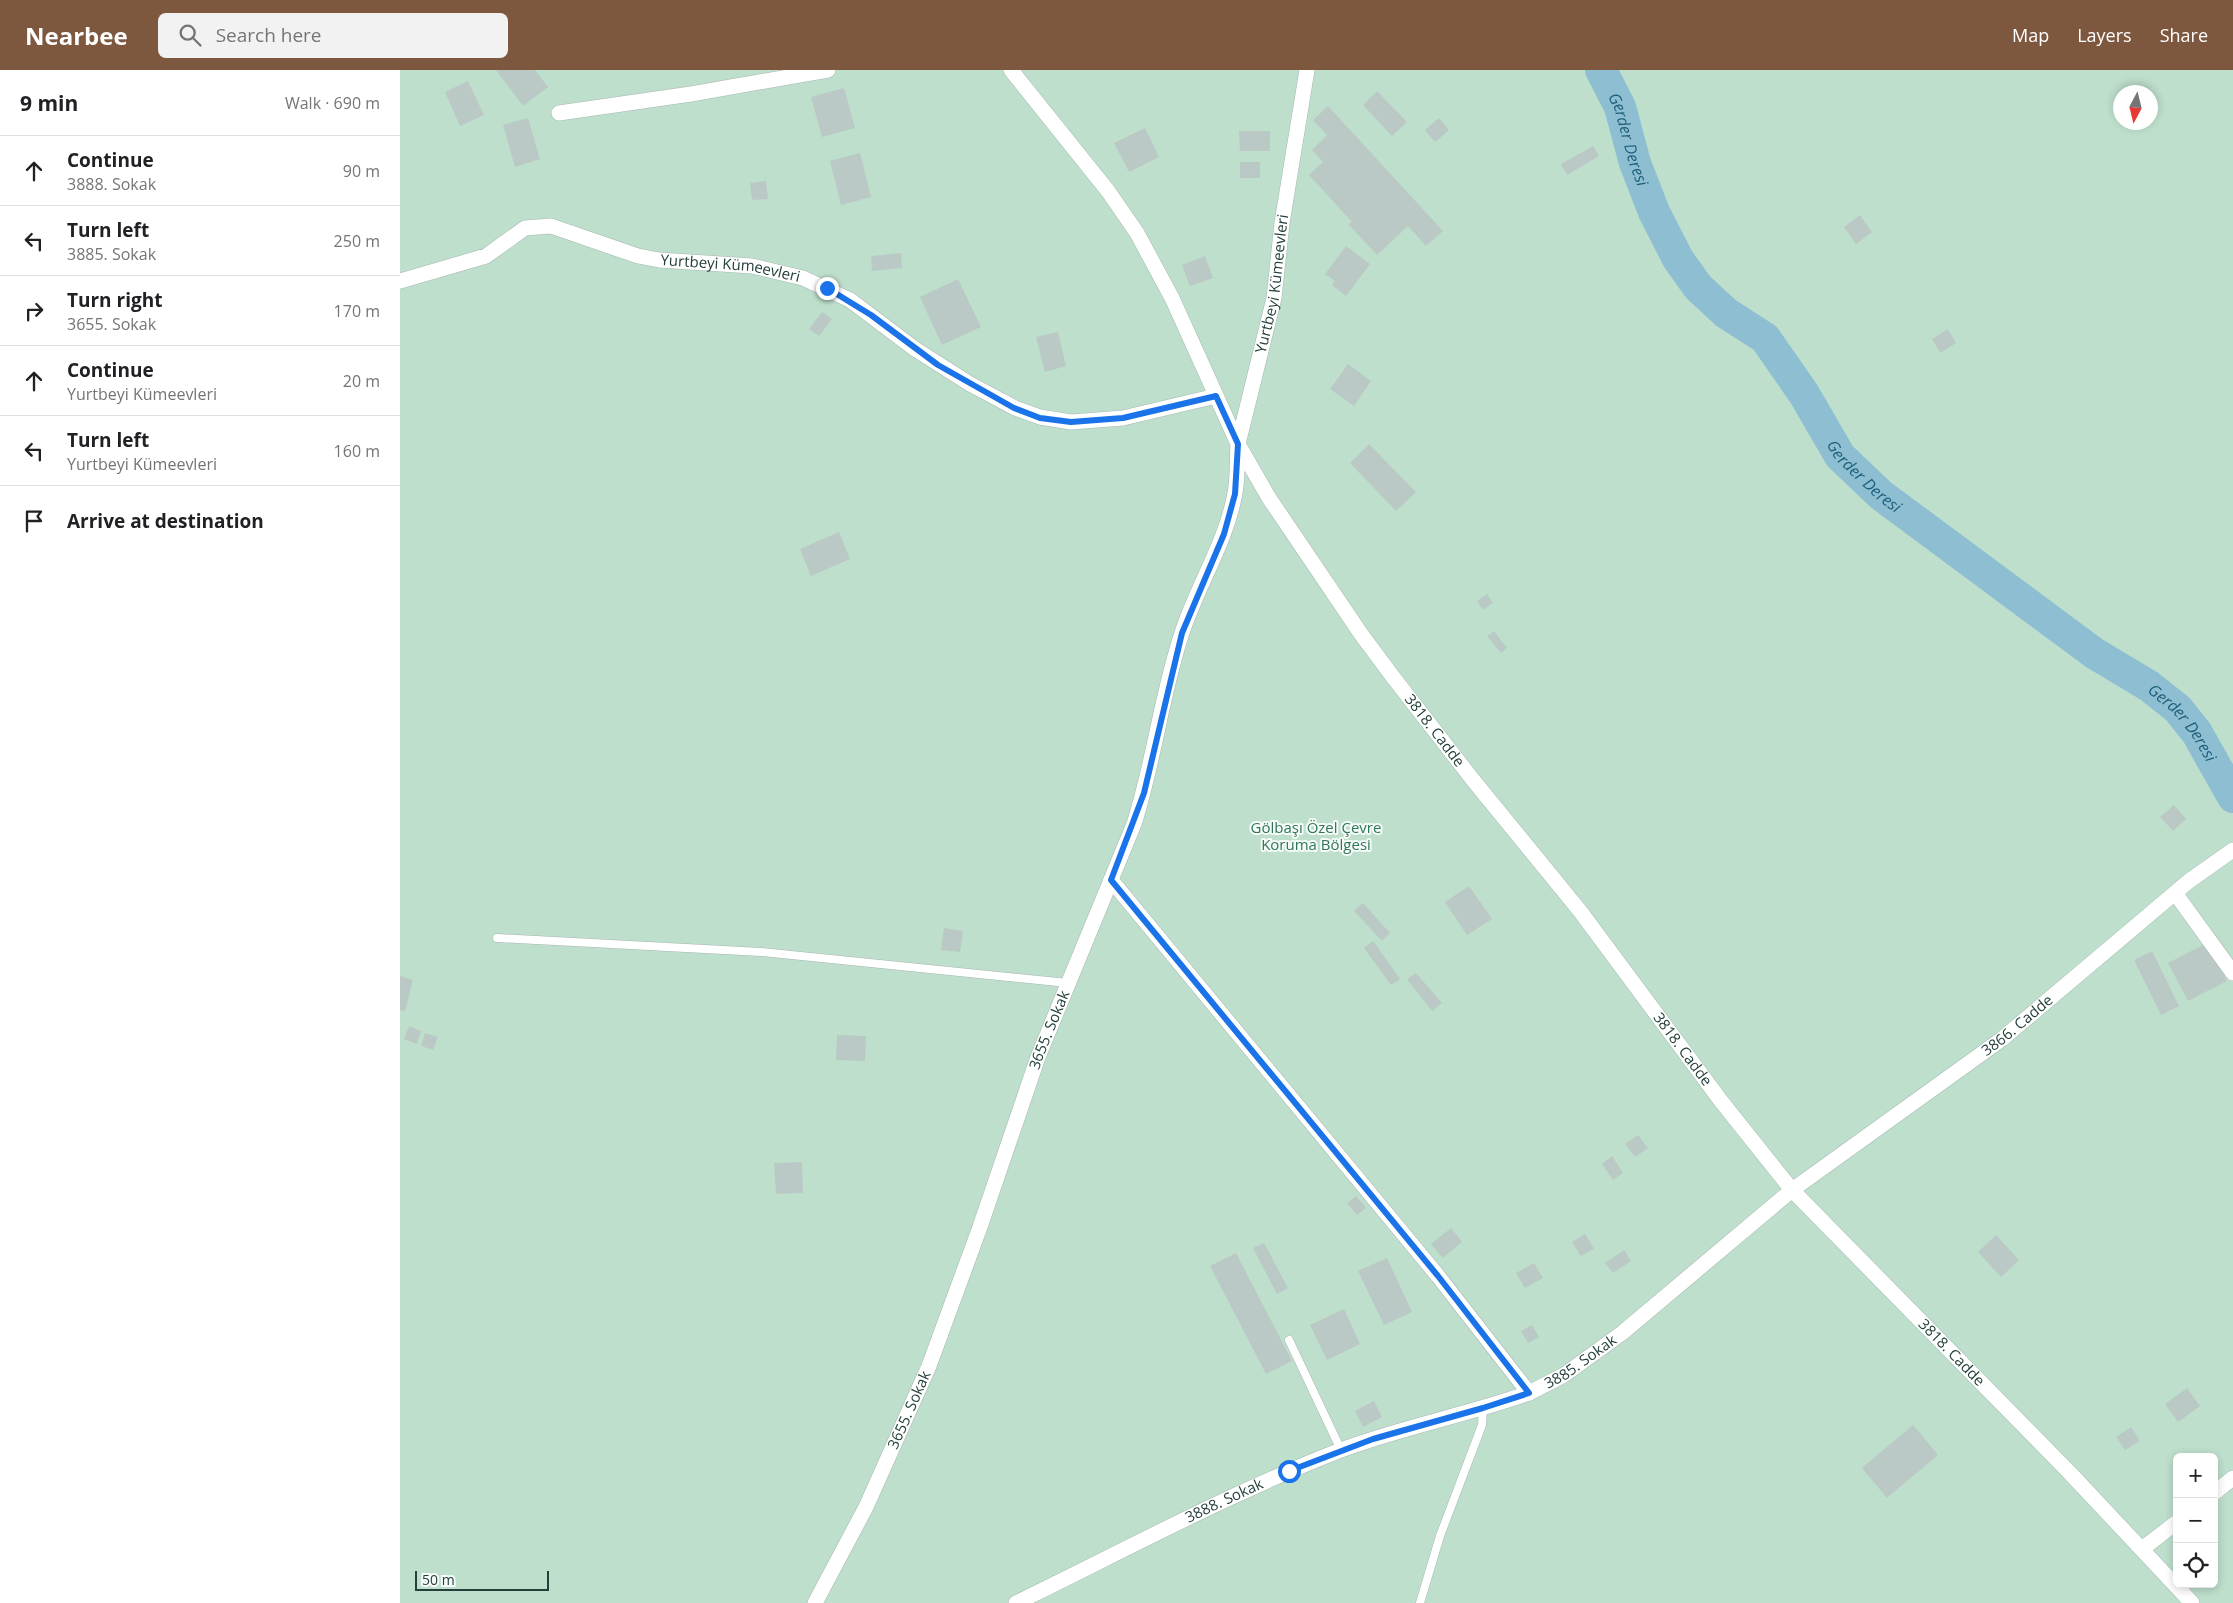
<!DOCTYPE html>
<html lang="en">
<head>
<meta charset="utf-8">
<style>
	:root { --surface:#fff; --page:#f2f2f2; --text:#202124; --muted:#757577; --line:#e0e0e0; --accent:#7e573f }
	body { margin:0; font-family:"Open Sans",sans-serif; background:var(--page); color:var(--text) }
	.controls { position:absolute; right:15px; bottom:15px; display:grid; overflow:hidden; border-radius:8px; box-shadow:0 2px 8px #0003 }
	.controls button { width:45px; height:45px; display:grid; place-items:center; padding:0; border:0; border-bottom:1px solid var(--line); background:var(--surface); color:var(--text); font:25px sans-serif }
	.compass { position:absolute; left:1713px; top:15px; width:45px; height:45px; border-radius:50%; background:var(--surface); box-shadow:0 2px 8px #0003; rotate:187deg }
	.scale { position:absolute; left:15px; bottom:12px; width:134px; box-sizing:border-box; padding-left:5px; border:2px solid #24403c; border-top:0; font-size:14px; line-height:18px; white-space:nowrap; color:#24403c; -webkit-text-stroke:4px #f6faf9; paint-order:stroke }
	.stop { position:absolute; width:15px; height:15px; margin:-11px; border:4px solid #1a73e8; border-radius:50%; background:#fff }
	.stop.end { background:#1a73e8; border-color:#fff; box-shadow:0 1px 5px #0008 }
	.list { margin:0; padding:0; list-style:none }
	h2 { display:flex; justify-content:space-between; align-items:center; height:65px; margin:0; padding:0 20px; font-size:21px }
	h2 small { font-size:16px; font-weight:400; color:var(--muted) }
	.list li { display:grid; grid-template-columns:32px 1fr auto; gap:15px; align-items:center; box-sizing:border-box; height:70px; padding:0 20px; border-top:1px solid var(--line) }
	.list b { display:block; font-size:19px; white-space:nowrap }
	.list p { margin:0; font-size:16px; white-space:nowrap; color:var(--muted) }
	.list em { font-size:16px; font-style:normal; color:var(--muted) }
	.icon { flex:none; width:28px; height:28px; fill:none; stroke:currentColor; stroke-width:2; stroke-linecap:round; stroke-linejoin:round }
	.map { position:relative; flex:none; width:1833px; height:1533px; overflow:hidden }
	header { display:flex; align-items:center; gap:30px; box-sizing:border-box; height:70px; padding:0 25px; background:var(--accent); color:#fff }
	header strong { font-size:24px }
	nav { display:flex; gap:28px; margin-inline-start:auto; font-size:18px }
	.search { width:350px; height:45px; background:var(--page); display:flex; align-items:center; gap:12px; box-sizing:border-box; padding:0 18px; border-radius:8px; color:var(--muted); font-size:19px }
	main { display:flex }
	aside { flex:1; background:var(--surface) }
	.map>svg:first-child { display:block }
</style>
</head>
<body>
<header>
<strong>Nearbee</strong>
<div class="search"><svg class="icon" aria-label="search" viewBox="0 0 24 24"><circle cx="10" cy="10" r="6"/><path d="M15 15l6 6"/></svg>Search here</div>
<nav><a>Map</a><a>Layers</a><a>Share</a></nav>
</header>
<main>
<aside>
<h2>9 min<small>Walk · 690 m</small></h2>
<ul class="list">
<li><svg class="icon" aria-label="ahead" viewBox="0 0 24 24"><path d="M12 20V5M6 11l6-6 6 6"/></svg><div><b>Continue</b><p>3888. Sokak</p></div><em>90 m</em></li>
<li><svg class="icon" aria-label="left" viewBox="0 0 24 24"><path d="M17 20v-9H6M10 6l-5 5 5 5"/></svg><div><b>Turn left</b><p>3885. Sokak</p></div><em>250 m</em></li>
<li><svg class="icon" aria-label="right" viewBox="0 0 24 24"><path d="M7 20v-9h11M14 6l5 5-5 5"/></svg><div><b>Turn right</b><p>3655. Sokak</p></div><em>170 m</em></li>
<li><svg class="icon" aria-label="ahead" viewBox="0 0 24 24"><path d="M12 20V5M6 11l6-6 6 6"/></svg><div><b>Continue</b><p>Yurtbeyi Kümeevleri</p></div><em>20 m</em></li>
<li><svg class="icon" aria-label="left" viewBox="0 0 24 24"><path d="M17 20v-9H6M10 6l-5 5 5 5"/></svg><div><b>Turn left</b><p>Yurtbeyi Kümeevleri</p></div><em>160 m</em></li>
<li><svg class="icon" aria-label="arrive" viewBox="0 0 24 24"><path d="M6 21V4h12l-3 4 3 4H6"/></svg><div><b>Arrive at destination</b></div></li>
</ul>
</aside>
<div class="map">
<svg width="1833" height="1533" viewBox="0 0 1833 1533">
	<rect width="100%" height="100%" fill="#e5eeeb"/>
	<path fill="#bedfcc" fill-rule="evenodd" d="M0,0H1833V1533H0ZM1720,22H1750V52H1720ZM1777,1387H1814V1514H1777Z"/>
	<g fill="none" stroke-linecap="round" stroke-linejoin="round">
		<path stroke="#8ebed2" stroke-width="32" id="s1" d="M1201,0L1220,37L1235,93L1254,142L1278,189L1298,217L1326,243L1365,268L1404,324L1440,386L1481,425L1694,583L1749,616L1778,639L1797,663L1833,727"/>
	</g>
	<path fill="#bac9c5" d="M96,0H135L148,17L123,36Z
		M68,11L84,45L60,56L45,22Z
		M444,18L455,58L422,67L411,27Z
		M977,21L1007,52L992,66L963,35Z
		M928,36L1043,161L1026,176L1008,156L977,185L948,154L952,152L909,105L923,92L912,80L927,65L913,50Z
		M128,48L140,89L115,97L103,55Z
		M1039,48L1049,60L1035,72L1025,60Z
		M745,58L759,87L729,102L714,73Z
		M839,61H870V81H840Z
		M1193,76L1199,86L1167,105L1161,94Z
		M460,83L471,127L441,135L430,91Z
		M840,92H860V108H840Z
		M366,111L368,129L352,130L350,113Z
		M1460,145L1472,162L1456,174L1444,157Z
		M946,176L970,194L946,226L932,215L935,211L925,204Z
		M501,183L502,198L472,201L471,186Z
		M805,186L813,208L790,216L782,195Z
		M558,209L581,257L542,275L520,227Z
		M422,242L432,249L419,266L409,259Z
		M1548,259L1556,273L1540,283L1532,269Z
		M658,262L666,296L645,302L636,267Z
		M948,294L971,311L954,336L930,319Z
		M969,374L1016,422L996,441L950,393Z
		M439,462L450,489L411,506L400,479Z
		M1087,524L1093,533L1083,540L1077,531Z
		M1094,561L1107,578L1101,583L1087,566Z
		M1774,735L1786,749L1773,761L1760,747Z
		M1069,816L1092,849L1067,865L1045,832Z
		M963,833L990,863L982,871L954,841Z
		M544,858L563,861L560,882L541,880Z
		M973,871L1000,909L991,915L964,878Z
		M1807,873L1827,911L1788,931L1768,893Z
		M1752,881L1779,936L1761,945L1734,890Z
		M1016,903L1042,933L1032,941L1007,909Z
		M0,906L13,910L5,941L0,940Z
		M9,956L21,961L17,974L4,969Z
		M25,963L38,967L33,980L21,976Z
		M437,965L466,966L465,991L436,990Z
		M1238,1065L1248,1078L1235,1087L1225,1074Z
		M1212,1086L1223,1103L1213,1110L1202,1094Z
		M402,1092L403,1123L376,1124L374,1093Z
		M956,1126L966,1138L957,1145L947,1133Z
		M1051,1158L1062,1172L1043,1188L1031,1174Z
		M1185,1164L1194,1179L1181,1186L1172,1172Z
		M1596,1165L1619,1190L1601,1207L1578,1182Z
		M864,1173L888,1218L877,1224L853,1178Z
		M1224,1180L1231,1191L1213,1203L1205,1193Z
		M836,1183L892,1291L866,1304L810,1196Z
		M987,1188L1012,1242L984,1255L958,1201Z
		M1134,1193L1143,1208L1125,1218L1116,1203Z
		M944,1239L960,1274L927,1290L910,1255Z
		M1132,1255L1139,1267L1128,1273L1121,1261Z
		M1787,1318L1800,1336L1778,1352L1765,1334Z
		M974,1331L982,1347L963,1357L955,1341Z
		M1513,1355L1538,1385L1487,1428L1462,1398Z
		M1731,1357L1740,1371L1725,1380L1716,1367Z"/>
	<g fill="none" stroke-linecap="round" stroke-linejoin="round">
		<g stroke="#a7b6b3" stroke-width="9">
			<path id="lane" d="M97,868L361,882L668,913
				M889,1270L941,1380
				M1020,1533L1040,1466L1082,1355L1083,1338"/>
		</g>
		<g stroke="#a7b6b3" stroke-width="16">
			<g id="street">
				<path d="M159,43L291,24L428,0"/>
				<path id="s2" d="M0,211L86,186L125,158L151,156L238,186L259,190L352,196L403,208L450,230L515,279L570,314L615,338L640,347L671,352L723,348L816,326"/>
				<path id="s3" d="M711,810L1038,1206L1129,1323L1164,1305L1222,1263L1392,1120"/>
				<path d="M1775,823L1833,903"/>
				<path d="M1814,1423L1833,1408"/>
				<path d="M1742,1479L1777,1452"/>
				<path id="s4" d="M415,1533L466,1437L529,1296L580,1157L638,987L734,754C754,692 761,627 781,566C796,517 826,474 835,423C838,407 837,390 838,374"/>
				<path id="s5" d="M616,1533C723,1481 830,1423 941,1380C1002,1357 1067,1345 1129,1323"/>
			</g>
		</g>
		<g stroke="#a3bab5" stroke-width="16">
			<g id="secondary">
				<path id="s6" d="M611,0L708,121L737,163L772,228L838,374L869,428L961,564L993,607L1073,710L1180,841L1321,1031L1392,1120L1669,1402L1792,1533"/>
				<path id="s7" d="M838,374L874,228L882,153L907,0"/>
				<path id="s8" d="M1392,1120L1602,969L1789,811L1833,780"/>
			</g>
		</g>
		<use href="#lane" stroke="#fff" stroke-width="8"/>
		<use href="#street" stroke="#fff" stroke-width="15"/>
		<use href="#secondary" stroke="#fff" stroke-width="15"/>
	</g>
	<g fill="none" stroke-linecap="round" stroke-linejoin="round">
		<path stroke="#1a73e8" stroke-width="6" d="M427,218L471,245L538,295L614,338L640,348L671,352L723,348L816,326L838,374L835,424L824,464L782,563L744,723L711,810L1038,1206L1129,1323L1083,1338L973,1369L889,1401"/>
	</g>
	<g text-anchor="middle" stroke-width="4" stroke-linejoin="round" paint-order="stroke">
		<g font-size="15" fill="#24403c" stroke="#f6faf9">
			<text dy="5" stroke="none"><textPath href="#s2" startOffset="349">Yurtbeyi Kümeevleri</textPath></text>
			<text dy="5" stroke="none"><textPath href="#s7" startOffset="164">Yurtbeyi Kümeevleri</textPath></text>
			<text dy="5" stroke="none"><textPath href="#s6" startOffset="788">3818. Cadde</textPath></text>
			<text dy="5" stroke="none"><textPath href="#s8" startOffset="279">3866. Cadde</textPath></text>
			<text dy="5" stroke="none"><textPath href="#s4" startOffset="620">3655. Sokak</textPath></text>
			<text dy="5" stroke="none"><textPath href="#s6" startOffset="1192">3818. Cadde</textPath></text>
			<text dy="5" stroke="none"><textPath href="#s6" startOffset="1598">3818. Cadde</textPath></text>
			<text dy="5" stroke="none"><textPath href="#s3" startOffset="722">3885. Sokak</textPath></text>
			<text dy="5" stroke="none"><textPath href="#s4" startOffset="215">3655. Sokak</textPath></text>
			<text dy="5" stroke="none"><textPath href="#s5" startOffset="232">3888. Sokak</textPath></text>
		</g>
		<g font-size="15" fill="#2e7755" stroke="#f6faf9">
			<text x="916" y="763">Gölbaşı Özel Çevre<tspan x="916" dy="17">Koruma Bölgesi</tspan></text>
		</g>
		<g font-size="16" font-style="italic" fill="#1e5f7c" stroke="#f6faf9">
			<text dy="6" stroke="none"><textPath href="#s1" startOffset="75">Gerder Deresi</textPath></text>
			<text dy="6" stroke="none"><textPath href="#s1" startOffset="495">Gerder Deresi</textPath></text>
			<text dy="6" stroke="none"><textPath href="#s1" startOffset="900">Gerder Deresi</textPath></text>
		</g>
	</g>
</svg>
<div class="controls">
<button>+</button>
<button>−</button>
<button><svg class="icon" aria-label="locate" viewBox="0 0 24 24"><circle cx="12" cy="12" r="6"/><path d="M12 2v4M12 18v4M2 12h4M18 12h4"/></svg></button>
</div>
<svg class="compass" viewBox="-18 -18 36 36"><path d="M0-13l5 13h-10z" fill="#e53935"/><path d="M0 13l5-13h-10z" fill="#757577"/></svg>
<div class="scale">50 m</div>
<div class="stop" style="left:889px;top:1401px"></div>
<div class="stop end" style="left:427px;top:218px"></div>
</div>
</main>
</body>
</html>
